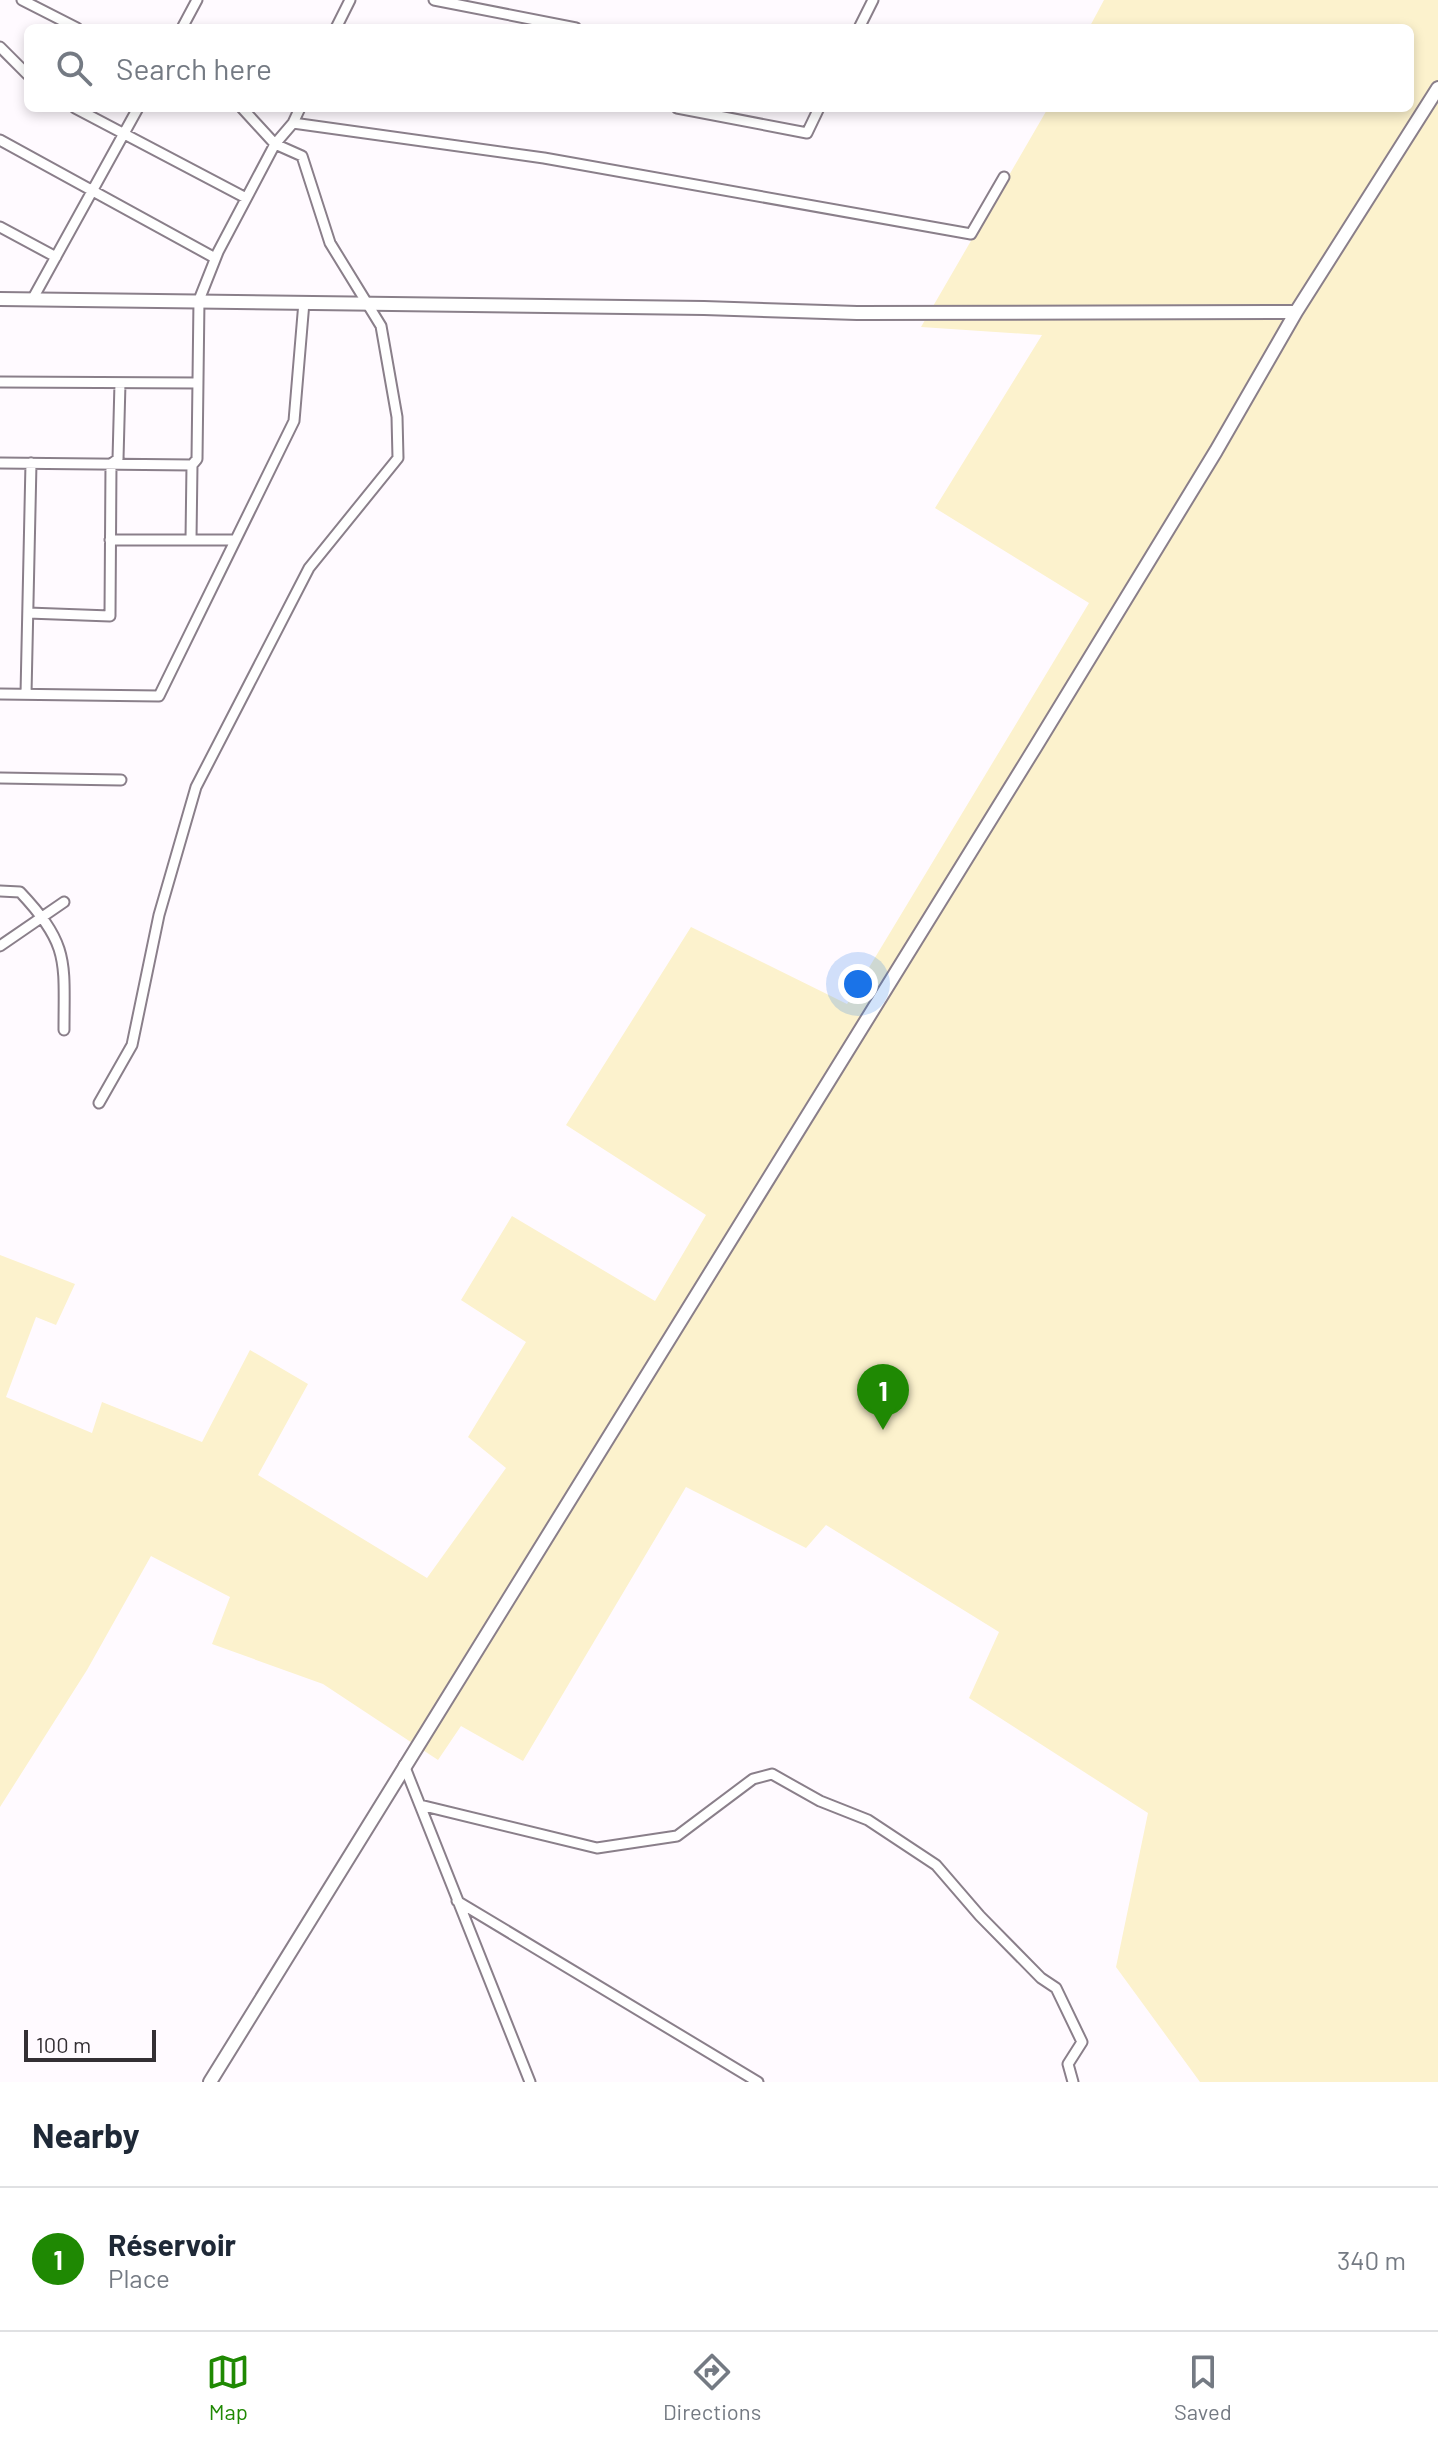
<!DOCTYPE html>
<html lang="en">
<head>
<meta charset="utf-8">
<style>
	:root { --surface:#fff; --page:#f6f6f7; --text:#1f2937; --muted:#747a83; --line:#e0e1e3; --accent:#1f8903 }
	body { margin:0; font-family:Barlow,sans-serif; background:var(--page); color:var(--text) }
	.scale { position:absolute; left:24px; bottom:20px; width:132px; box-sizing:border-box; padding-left:8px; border:4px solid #342f34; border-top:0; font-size:22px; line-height:28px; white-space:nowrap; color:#342f34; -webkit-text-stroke:6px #fffaff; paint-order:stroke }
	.you { position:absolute; left:858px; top:984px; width:28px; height:28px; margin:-20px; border:6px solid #fff; border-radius:50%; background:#1a73e8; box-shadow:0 0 0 12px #1a73e833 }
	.badge { display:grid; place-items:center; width:52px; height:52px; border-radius:50%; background:var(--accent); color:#fff; font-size:26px; font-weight:700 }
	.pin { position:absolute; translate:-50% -66px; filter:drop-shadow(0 2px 4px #0008) }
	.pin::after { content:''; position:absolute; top:42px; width:28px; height:24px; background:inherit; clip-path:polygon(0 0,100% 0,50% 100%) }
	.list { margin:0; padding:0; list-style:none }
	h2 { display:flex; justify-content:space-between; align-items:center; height:104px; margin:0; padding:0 32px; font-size:34px }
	h2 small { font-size:26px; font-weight:400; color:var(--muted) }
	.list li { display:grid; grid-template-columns:52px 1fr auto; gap:24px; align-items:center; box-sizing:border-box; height:144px; padding:0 32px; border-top:2px solid var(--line) }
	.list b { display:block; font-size:30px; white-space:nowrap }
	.list p { margin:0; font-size:26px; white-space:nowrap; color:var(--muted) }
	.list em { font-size:26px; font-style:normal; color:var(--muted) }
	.icon { flex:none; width:44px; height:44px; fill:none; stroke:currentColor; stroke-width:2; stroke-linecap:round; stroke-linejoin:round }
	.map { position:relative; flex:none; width:1438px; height:2082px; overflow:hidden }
	.search { position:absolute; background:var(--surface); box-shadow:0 4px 12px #0003; left:24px; right:24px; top:24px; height:88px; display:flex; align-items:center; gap:20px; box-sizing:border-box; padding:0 28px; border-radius:12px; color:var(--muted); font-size:30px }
	.sheet { height:248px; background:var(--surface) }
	nav { display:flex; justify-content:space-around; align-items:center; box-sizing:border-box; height:112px; border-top:2px solid var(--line); background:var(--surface); font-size:22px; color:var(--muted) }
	nav a { display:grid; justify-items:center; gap:4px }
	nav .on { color:var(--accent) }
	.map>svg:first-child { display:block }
</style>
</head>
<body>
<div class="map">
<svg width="1438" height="2082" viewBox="0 0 1438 2082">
	<rect width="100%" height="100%" fill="#fffaff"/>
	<path fill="#fcf2cd" d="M1104,0H1438V2082H1200L1116,1967L1148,1813L969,1698L999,1632L826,1525L806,1548L686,1487L523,1761L461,1726L438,1760L323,1684L212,1644L230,1597L151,1556L87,1670L0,1807V1255L75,1284L56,1325L36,1317L6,1397L92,1433L102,1402L202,1442L250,1350L308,1384L258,1475L427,1578L506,1468L468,1437L526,1342L461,1300L512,1216L655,1301L706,1215L566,1125L691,927L847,1004L1089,603L935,508L1042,335L921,327L1048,108H1410V28H1089Z"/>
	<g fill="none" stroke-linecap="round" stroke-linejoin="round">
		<g stroke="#8a7f8a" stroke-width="13">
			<path id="street" d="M22,0L77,28
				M434,0L576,28
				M182,28L197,0
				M336,28L350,0
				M859,28L873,0
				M0,47L28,75
				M75,108L246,198
				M677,108L807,133L819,108
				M293,123L544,158L971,234L1004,177
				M0,140L215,258
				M0,227L56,257
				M32,300L138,108
				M0,382L198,383
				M0,463L192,465
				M191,539L192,465L197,459L199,300L218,252L275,144L293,123L300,108
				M110,540H235
				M28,613L110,616L111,464L118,459L120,383
				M0,694L159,696L294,421L304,302
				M26,694L31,463
				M0,778L121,780
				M0,891L20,892C70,945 64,961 64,1030
				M0,946L64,902
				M99,1103L132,1045L159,915L196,787L309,568L398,458L397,417L381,326L330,243L302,156L275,144L242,108
				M404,1765L530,2082
				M420,1805L597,1848L677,1836L753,1779L772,1774L820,1801L868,1820L936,1865L980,1916L1041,1978L1056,1988L1082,2042L1068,2064L1073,2082
				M457,1901L758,2082"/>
		</g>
		<g stroke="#8a7f8a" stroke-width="16">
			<path id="secondary" d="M0,299L704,308L857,313L1296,312
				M210,2082L1036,746L1216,451L1296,312L1438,88"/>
		</g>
		<use href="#street" stroke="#fff" stroke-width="9"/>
		<use href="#secondary" stroke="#fff" stroke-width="12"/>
	</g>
</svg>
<div class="scale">100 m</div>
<div class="you"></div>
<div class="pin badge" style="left:883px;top:1430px">1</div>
<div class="search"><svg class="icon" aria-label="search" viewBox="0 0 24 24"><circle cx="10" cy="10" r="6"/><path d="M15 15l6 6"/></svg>Search here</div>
</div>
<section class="sheet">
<h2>Nearby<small></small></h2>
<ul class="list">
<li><span class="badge">1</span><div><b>Réservoir</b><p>Place</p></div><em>340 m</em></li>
</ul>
</section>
<nav>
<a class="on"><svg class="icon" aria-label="map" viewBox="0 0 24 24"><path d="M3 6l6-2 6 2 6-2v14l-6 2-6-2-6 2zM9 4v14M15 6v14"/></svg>Map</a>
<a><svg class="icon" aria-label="directions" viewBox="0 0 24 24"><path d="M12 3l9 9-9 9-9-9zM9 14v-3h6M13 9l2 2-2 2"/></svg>Directions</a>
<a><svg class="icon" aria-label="saved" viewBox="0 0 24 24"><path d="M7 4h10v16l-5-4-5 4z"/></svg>Saved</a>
</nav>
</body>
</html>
